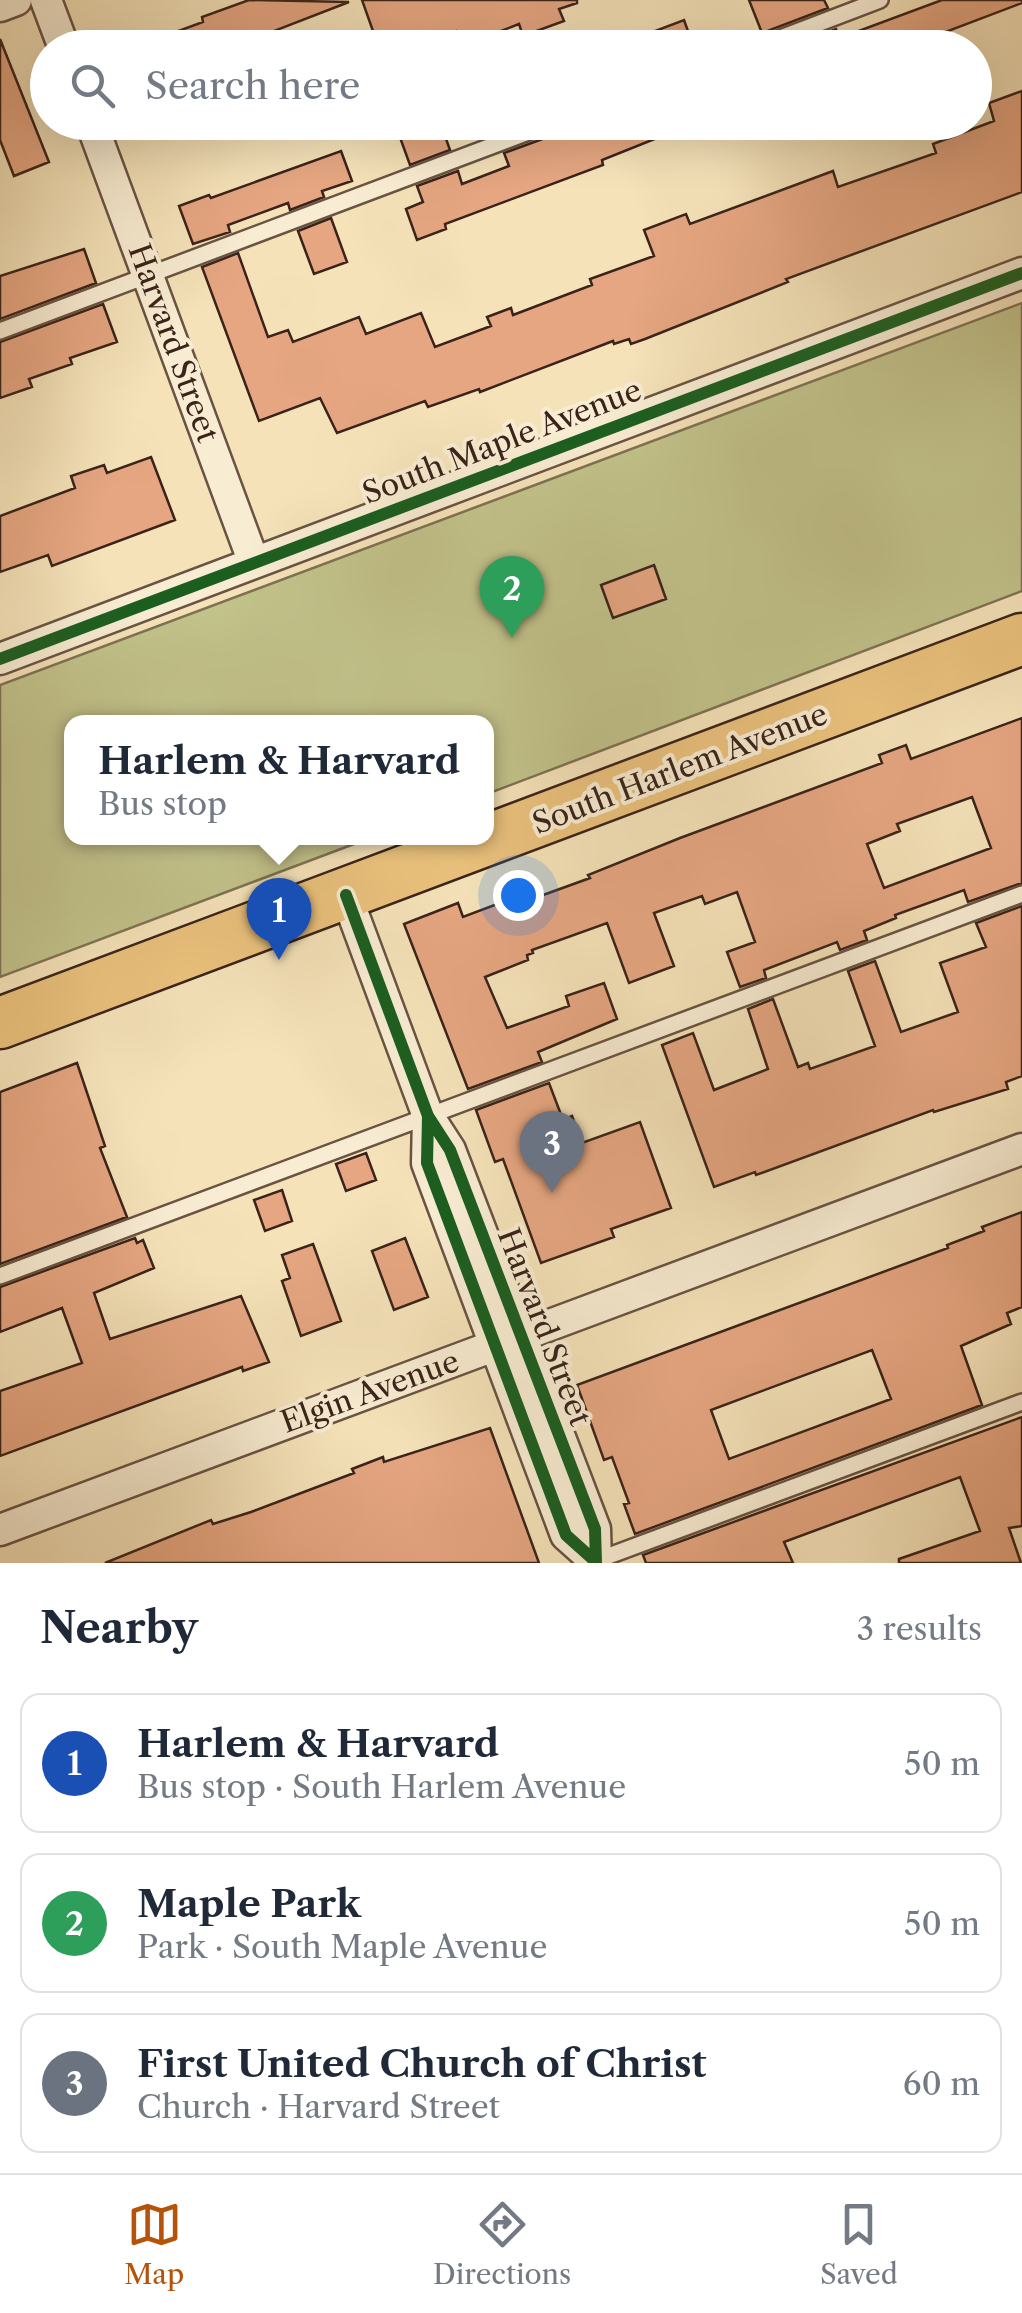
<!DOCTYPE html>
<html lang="en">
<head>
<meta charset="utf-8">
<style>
	:root { --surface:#fff; --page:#f2f2f3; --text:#1f2937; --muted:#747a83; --line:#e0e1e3; --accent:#b45309 }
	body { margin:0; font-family:"Libre Caslon Text",serif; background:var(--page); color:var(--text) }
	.you { position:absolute; left:518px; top:895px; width:35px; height:35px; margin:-25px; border:8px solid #fff; border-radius:50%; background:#1a73e8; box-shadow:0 0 0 15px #1a73e833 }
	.badge { display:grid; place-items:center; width:65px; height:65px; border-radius:50%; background:var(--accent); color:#fff; font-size:32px; font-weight:700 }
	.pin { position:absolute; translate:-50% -82px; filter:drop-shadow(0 2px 5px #0008) }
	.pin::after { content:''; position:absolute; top:52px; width:35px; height:30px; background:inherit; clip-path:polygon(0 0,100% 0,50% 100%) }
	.popup { position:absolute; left:64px; top:715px; width:430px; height:130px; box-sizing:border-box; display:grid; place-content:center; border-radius:20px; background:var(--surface); filter:drop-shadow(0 2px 8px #0005); font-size:32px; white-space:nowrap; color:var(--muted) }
	.popup b { font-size:38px; color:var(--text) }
	.popup::after { content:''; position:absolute; left:50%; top:100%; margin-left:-20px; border:20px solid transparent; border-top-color:var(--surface) }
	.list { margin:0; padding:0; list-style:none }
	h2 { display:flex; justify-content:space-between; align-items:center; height:130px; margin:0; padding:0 40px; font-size:42px }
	h2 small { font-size:32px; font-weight:400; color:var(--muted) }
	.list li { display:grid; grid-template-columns:65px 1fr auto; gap:30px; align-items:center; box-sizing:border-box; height:140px; margin:0 20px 20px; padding:0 20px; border:2px solid var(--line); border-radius:20px }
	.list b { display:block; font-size:38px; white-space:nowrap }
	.list p { margin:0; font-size:32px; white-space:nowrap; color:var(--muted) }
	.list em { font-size:32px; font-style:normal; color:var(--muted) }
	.icon { flex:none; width:55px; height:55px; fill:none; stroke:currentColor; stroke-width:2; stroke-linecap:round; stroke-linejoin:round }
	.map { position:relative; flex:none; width:1022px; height:1563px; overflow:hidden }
	.search { position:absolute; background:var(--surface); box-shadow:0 10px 40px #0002; left:30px; right:30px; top:30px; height:110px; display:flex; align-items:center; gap:25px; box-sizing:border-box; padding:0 35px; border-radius:55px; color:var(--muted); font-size:38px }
	.sheet { height:610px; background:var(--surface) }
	nav { display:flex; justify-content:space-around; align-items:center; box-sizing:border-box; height:140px; border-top:2px solid var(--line); background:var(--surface); font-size:28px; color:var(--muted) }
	nav a { display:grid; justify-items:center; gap:5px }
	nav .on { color:var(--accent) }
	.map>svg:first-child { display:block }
</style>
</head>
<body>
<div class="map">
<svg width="1022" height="1563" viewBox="0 0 1022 1563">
	<rect width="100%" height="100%" fill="#f5e2b9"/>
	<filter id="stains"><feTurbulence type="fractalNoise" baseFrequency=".002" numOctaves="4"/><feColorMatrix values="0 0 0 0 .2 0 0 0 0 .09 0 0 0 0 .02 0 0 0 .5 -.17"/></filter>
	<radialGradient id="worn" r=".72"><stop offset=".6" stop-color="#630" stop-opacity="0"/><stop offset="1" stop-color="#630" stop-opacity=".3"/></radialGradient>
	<path fill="#c2c28b" stroke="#7e7252" stroke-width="2.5" d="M1022,303V591L487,794L486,722H71V838H370L0,977V685Z"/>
	<path fill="#e5a681" stroke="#3a231a" stroke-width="2.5" fill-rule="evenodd" d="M249,0L349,2L230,48H144L143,44L203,22L202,17Z
		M362,0H577V3L559,9L564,21L523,36L519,24L462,46L456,31L411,48H379Z
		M749,0H824L828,8L762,33Z
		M942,0H1022V3L906,47L787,48L836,29L840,38Z
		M684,20L694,48H619L618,45Z
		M0,39L49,162L14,176L0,140Z
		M1022,91V192L786,279L788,282L645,339L631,344L629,339L614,344L613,341L480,392L479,389L428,407L425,401L337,433L320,398L259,421L202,267L238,253L268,337L288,330L293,342L359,317L366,334L421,313L435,347L491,326L487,317L511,308L513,315L592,285L590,279L654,256L644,230L686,214L690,224L833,171L838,187L936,153L933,144L994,121L989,103Z
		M425,122H440L450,150L410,165L398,132Z
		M566,122L692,124L602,160L603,165L445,224L446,229L417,240L406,209L423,202L417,186L458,171L462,184L509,166L504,153L559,133Z
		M341,151L352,181L322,191L324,197L290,210L288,203L228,225L230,232L193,244L179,206L209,195L211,198Z
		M331,218L347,262L314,274L298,231Z
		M84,249L96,283L0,319V276Z
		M103,304L117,342L70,358L72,364L29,379L32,387L0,398V342Z
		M151,457L175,520L52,566L48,555L0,572V516L75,488L71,476L104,465L107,473Z
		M654,565L666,599L613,618L601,585Z
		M1022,718V883L968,902L964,890L895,915L896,918L864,931L867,940L840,950L837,942L764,970L766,978L740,987L727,952L755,942L737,892L705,904L702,896L654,913L674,966L629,983L607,923L532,950L533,953L527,955L528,960L485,977L507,1028L569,1006L566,996L604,983L617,1019L538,1052L542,1062L468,1089L404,924L458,903L463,917L508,900L510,907L590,878L588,875L680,838L882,763L879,755L906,745L911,759ZM972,797L991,848L884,888L867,844L900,831L897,824Z
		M1022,906V1076L1006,1082L1008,1089L934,1112L933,1110L756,1175L755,1172L714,1187L662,1045L693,1033L714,1090L768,1069L748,1009L773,999L798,1067L808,1063L810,1069L875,1046L848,971L875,961L901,1032L958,1012L940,963L986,947L976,923Z
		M77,1063L105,1146L100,1148L127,1217L0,1264V1092Z
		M549,1083L563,1120L572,1116L582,1143L640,1122L671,1208L611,1229L614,1237L541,1263L503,1159L495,1162L476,1110Z
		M366,1153L376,1180L346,1191L336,1164Z
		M282,1190L292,1221L265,1231L254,1200Z
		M1022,1212V1307L1007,1313L1011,1324L961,1346L982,1405L635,1534L624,1504L629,1503L612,1457L604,1460L577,1385L948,1248L947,1245L984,1231L982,1227ZM872,1350L891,1399L729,1459L711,1410Z
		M135,1238L137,1243L143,1240L154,1268L94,1293L110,1339L241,1296L269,1362L243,1371L242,1367L0,1456V1391L82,1363L62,1308L0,1332V1287Z
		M405,1238L428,1297L394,1310L372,1251Z
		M313,1244L341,1321L301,1336L282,1281L290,1278L282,1255Z
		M1022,1417V1526L1009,1528L1021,1563H899V1559L980,1531L960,1477L784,1542L793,1563H646L643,1555Z
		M490,1428L539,1563H105L211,1520L213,1524L251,1512L354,1473L352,1469L383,1457L384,1462Z"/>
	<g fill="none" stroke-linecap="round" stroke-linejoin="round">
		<g stroke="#695342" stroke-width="20">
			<path id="lane" d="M754,48L880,0
				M0,331L555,122
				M0,1276L1022,894
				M595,1561L1022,1402"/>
		</g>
		<g stroke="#695342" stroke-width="35">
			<path id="street" d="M46,0L64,48
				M0,6L16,0
				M91,122L254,563
				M0,659L1022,273
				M346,895L428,1116L450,1150L595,1529L596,1563
				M428,1116L427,1163L566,1535L595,1561
				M0,1530L1022,1149"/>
		</g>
		<g stroke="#3a231a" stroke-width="55">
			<path id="primary" d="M0,1023L1022,639"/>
		</g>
		<use href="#lane" stroke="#f8ecd2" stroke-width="15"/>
		<use href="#street" stroke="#f8ecd2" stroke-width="30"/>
		<use href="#primary" stroke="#eac17c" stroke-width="50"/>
		<g stroke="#f8ecd2" stroke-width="19">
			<path id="cycleway" d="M0,659L1022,273
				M346,895L428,1116L450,1150L595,1529L596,1563
				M428,1116L427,1163L566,1535L595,1561"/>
		</g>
		<use href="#cycleway" stroke="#1b5e20" stroke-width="12"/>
	</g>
	<g text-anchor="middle" stroke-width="8" stroke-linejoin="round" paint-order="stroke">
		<g font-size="30" fill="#3a231a" stroke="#f8ecd2">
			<text transform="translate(173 343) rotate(70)" y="10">Harvard Street</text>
			<text transform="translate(502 442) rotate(-21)" y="10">South Maple Avenue</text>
			<text transform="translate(680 769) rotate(-21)" y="10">South Harlem Avenue</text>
			<text transform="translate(544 1327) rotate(69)" y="10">Harvard Street</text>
			<text transform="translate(370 1392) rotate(-20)" y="10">Elgin Avenue</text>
		</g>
	</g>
	<rect width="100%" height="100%" filter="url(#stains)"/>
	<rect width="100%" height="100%" fill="url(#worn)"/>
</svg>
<div class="you"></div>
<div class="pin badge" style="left:279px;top:960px;background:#1a4fb4">1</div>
<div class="popup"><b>Harlem &amp; Harvard</b>Bus stop</div>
<div class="pin badge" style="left:512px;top:638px;background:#2e9e5b">2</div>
<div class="pin badge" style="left:552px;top:1193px;background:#6b7280">3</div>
<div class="search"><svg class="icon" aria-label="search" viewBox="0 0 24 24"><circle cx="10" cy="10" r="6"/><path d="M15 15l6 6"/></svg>Search here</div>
</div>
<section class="sheet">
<h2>Nearby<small>3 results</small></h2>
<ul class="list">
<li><span class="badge" style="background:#1a4fb4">1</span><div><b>Harlem &amp; Harvard</b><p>Bus stop · South Harlem Avenue</p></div><em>50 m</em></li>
<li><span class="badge" style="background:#2e9e5b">2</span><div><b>Maple Park</b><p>Park · South Maple Avenue</p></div><em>50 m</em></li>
<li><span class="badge" style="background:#6b7280">3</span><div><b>First United Church of Christ</b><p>Church · Harvard Street</p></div><em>60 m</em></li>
</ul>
</section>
<nav>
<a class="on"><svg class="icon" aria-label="map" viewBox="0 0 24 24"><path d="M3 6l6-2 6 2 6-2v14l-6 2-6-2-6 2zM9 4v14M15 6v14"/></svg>Map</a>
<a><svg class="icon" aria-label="directions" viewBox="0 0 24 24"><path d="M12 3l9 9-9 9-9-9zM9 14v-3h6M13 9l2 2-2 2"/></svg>Directions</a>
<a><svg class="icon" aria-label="saved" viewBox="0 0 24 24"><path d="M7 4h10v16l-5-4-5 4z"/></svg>Saved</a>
</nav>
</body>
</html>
